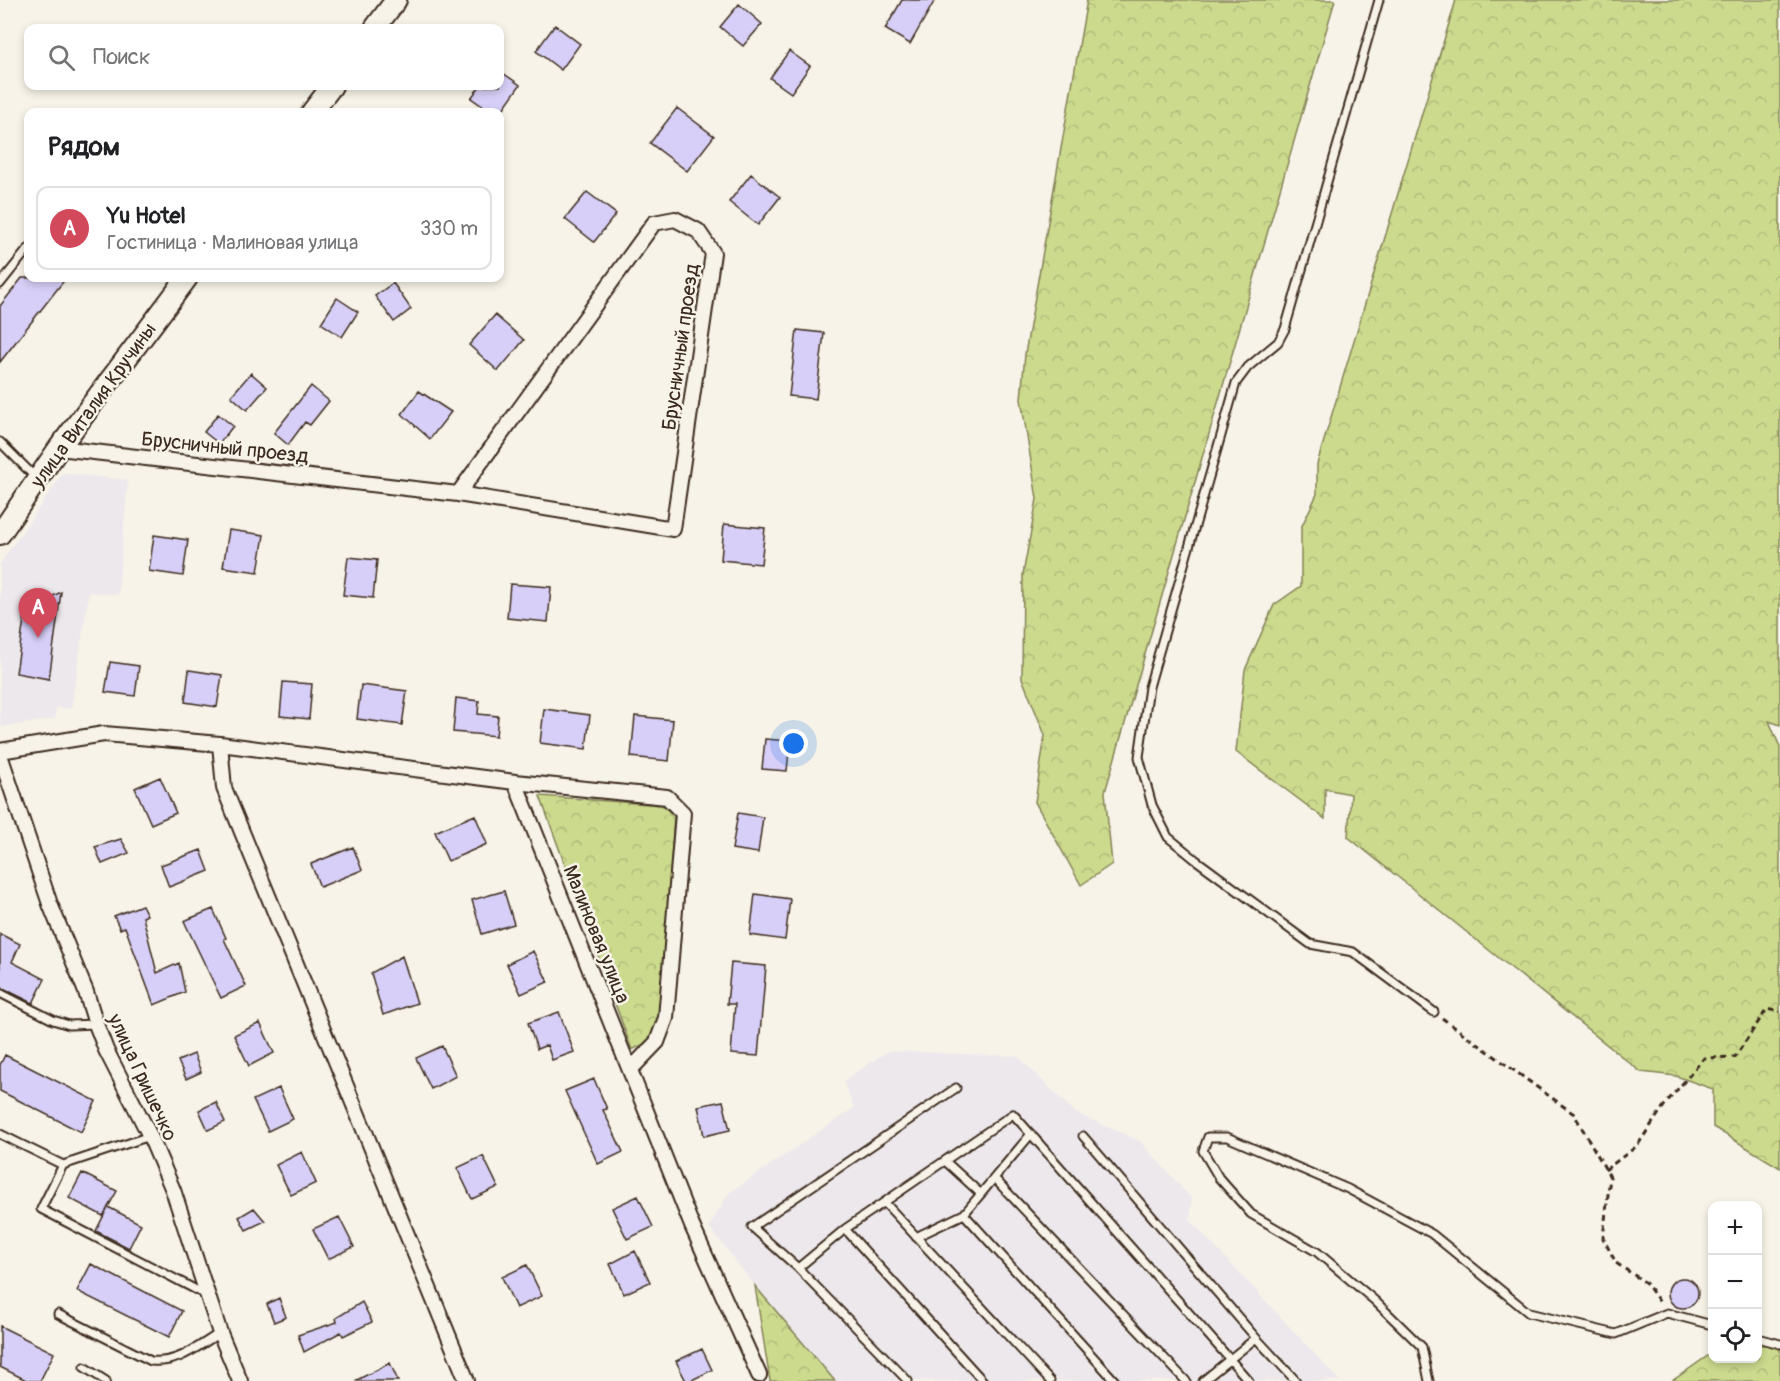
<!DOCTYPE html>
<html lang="ru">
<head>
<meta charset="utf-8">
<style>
	:root { --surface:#fff; --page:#f2f2f2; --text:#202124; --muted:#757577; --line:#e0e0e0; --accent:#d1495b }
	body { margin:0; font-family:Pangolin,sans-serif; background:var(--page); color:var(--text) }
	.controls { position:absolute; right:18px; bottom:18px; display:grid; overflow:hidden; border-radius:12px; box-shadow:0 3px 9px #0003 }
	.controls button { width:54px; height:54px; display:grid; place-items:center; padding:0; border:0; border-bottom:2px solid var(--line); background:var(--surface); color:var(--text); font:30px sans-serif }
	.you { position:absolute; left:794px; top:744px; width:21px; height:21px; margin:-15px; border:4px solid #fff; border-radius:50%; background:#1a73e8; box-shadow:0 0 0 9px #1a73e833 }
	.badge { display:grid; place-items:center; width:39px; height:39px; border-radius:50%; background:var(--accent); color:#fff; font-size:20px; font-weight:700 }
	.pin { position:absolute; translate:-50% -50px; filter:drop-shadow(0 2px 3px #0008) }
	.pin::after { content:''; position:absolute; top:32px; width:21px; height:18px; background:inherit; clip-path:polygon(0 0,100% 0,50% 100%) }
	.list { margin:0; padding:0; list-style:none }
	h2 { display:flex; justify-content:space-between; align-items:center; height:78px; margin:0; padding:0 24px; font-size:26px }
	h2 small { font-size:20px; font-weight:400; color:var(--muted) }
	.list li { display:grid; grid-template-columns:39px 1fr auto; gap:18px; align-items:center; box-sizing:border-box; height:84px; margin:0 12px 12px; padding:0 12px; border:2px solid var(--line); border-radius:12px }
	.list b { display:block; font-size:22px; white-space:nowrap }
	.list p { margin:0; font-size:20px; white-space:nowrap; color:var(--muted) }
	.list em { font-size:20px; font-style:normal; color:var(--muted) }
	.icon { flex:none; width:33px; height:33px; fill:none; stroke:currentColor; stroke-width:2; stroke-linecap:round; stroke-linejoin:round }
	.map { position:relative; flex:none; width:1780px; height:1381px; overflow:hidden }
	.search { position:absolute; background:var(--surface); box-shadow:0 3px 9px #0003; left:24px; top:24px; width:480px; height:66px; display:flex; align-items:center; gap:15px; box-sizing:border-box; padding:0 21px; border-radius:12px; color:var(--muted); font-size:22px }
	.panel { position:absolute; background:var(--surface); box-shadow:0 3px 9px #0003; left:24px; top:108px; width:480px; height:174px; border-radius:12px }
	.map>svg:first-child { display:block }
</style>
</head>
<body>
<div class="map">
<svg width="1780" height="1381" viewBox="0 0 1780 1381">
	<defs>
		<pattern id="forest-crowns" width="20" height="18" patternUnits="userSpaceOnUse" patternTransform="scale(1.5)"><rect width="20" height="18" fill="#ccda8e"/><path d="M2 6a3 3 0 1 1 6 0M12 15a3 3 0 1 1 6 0" fill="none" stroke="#b0bb7a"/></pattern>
	</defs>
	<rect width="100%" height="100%" fill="#f7f3e8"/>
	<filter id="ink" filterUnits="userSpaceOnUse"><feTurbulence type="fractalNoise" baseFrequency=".0167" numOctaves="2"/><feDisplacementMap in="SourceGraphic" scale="12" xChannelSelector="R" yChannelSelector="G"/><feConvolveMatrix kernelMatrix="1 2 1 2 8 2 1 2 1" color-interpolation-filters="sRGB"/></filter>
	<g filter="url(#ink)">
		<path fill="#ede8ec" d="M63,473L128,480L118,595L89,592L71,709L56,707L55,719L2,727L0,718V564Z
			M888,1051L1017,1056L1076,1113L1140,1141L1192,1199L1190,1220L1340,1381H835L755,1286L709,1227L729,1193L854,1108L843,1081Z"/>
		<path fill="url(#forest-crowns)" stroke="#848256" stroke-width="1.5" d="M1087,0H1335L1105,792L1112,864L1081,885L1035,802L1045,735L1022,678L1023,574L1037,499L1021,399L1025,354Z
			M1456,0H1780V725L1769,721L1780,747V1168L1713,1127V1089L1676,1076L1641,1072L1348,837L1351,794L1325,789V819L1236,752L1245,670L1274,605L1301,586V528L1317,494V464Z
			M540,796L662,805L674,816L661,1012L650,1041L632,1050Z
			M755,1286L835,1381H770Z
			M1758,1345H1780V1381H1672L1712,1353V1358H1758Z"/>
		<path fill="#d7cff7" stroke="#3b2a1e" stroke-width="1.5" d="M902,0H935L910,44L885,29Z
			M739,4L762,24L743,46L720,27Z
			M555,25L580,44L561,70L536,51Z
			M789,51L810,66L791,93L770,78Z
			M500,71L520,85L501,112H491L471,98L480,86H500Z
			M677,108L714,136L687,171L650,143Z
			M751,174L780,197L758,225L729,202Z
			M587,192L616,214L594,242L565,219Z
			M22,278H66L0,362V306Z
			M393,283L411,309L394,322L375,296Z
			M337,298L358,312L342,337L321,323Z
			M495,315L524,340L498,371L469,345Z
			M797,330L824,333L816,399L789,396Z
			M251,373L267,387L247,410L231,396Z
			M311,386L329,401L310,425L305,422L288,445L274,433Z
			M419,391L451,412L430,439L402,414Z
			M218,414L233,426L219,444L204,432Z
			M724,524L765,528L761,564L721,560Z
			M229,530L264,535L258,572L223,567Z
			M154,535L188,540L183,576L149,571Z
			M348,557L377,560L373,598L343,595Z
			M510,584L551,587L548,622L507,618Z
			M61,592L49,679L16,673L27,600L39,603Z
			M110,662L139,666L135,696L105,692Z
			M189,670L222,675L217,707L185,702Z
			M283,682L312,684L309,719L280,716Z
			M361,685L407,691L402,725L357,719Z
			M456,698L479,701L478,714L498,716L496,736L453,732Z
			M544,709L590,715L586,749L540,743Z
			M635,716L673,720L669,761L631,757Z
			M765,739L790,741L787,771L762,769Z
			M160,777L176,813L151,824L135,788Z
			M738,813L763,817L758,853L732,849Z
			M475,815L487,844L448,861L435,832Z
			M121,839L129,853L102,864L95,847Z
			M353,847L362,870L320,887L311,864Z
			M201,850L209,871L169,887L161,865Z
			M504,891L514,924L482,934L472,900Z
			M755,894L790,899L785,940L750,935Z
			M142,905L147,915L143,917L157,973L179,963L185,992L154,1005L125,927L120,929L114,916Z
			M213,909L226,938L224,939L246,986L221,998L184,921Z
			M0,934L20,944L12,962L45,979L33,1003L0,987Z
			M533,951L548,982L521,994L507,964Z
			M402,956L417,1003L383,1015L371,973Z
			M731,963L766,966L758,1056L731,1054L735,1004H727Z
			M559,1012L574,1052L552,1060L547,1045L537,1049L528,1023Z
			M260,1023L274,1053L249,1066L234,1035Z
			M442,1046L456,1076L431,1089L416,1058Z
			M194,1054L201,1072L186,1079L178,1061Z
			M5,1055L96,1101L81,1132L0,1091V1065Z
			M594,1079L607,1109L603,1110L623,1152L598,1164L565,1091Z
			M279,1088L293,1119L268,1131L253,1100Z
			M723,1101L730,1130L704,1136L698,1106Z
			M216,1102L225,1122L208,1130L199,1110Z
			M302,1152L316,1183L291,1195L276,1165Z
			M483,1156L498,1187L472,1199L457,1168Z
			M82,1173L117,1191L103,1216L69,1198Z
			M638,1196L653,1227L627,1239L612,1208Z
			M108,1207L141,1224L129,1248L96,1231Z
			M254,1208L265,1221L246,1230L239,1217Z
			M339,1217L354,1247L328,1259L313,1229Z
			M635,1251L650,1282L624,1294L610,1264Z
			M91,1264L182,1311L169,1337L77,1291Z
			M527,1265L542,1296L516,1308L502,1277Z
			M1668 1293a15 15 0 1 1 30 0a15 15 0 1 1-30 0Z
			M279,1298L286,1317L274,1322L267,1304Z
			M362,1302L372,1322L343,1336L341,1332L304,1352L298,1335L337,1322L336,1318Z
			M0,1326L54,1353L40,1381H28L0,1367Z
			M702,1349L712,1370L690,1381H686L676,1361Z
			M390,1363L398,1381H355Z"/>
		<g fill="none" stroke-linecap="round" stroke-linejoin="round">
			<g stroke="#3b2a1e" stroke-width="11">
				<path id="lane" d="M1379,0L1285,329L1278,342L1248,367L1236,383L1149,687L1139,757L1152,805L1168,837L1196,860L1310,944L1353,952L1434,1012
					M0,284L28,249
					M0,442L35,477
					M0,993L53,1020L69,1025L96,1024
					M956,1088L752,1227L798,1268L845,1229L1013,1114L1249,1381
					M0,1134L63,1165
					M150,1136L63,1165L41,1209L206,1295
					M1083,1136L1256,1338
					M945,1161L981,1194
					M994,1178L1186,1381
					M885,1203L1050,1381
					M964,1214L1115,1381
					M845,1229L983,1381
					M916,1237L964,1214L1031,1134
					M798,1268L908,1381
					M58,1314L151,1361C178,1364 198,1346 220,1333
					M1758,1338L1780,1344
					M84,1367L106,1381
					M1203,1381L1256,1338L1296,1381
					M1429,1381L1422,1347L1374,1300L1317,1252L1251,1214L1219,1178L1203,1151L1208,1137H1227L1348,1189L1432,1234L1529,1313L1616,1334L1667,1313L1712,1325"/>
			</g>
			<g stroke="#3b2a1e" stroke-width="18">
				<path id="street" d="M59,448L458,494L673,529L713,253L698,231L675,219L654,223L458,494
					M220,744L224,788L467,1381
					M0,751L104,734L220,744L515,782L692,1226L759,1375
					M0,755L50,904L86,992L96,1024L106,1050L150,1136L173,1190L220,1333L240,1381
					M515,782L667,797L683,813L666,1018L657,1042L630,1070"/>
			</g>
			<g stroke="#3b2a1e" stroke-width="24">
				<path id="secondary" d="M375,28L396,0
					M312,112L332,86
					M0,534L59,448L187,278"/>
			</g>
			<path stroke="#3b2a1e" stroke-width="3" stroke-dasharray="6 4.5" stroke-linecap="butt" d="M1442,1018L1574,1114L1610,1177L1603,1238L1616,1263L1646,1283L1661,1304
				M1605,1170L1637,1146L1666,1103L1704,1058L1735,1057L1767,1009L1780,1012"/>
			<use href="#lane" stroke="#f7f3e8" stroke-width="7"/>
			<use href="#street" stroke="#f7f3e8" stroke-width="14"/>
			<use href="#secondary" stroke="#f7f3e8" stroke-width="20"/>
		</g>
	</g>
	<g text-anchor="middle" stroke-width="5" stroke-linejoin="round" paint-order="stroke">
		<g font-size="20" fill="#3b2a1e" stroke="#f7f3e8">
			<text transform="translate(680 347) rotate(-82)" y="7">Брусничный проезд</text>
			<text transform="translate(93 405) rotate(-54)" y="7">улица Виталия Кручины</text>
			<text transform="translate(225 447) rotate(6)" y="7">Брусничный проезд</text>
			<text transform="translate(597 934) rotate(68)" y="7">Малиновая улица</text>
			<text transform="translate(143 1077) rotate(65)" y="7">улица Гришечко</text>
		</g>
	</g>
</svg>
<div class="controls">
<button>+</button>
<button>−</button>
<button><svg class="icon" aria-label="locate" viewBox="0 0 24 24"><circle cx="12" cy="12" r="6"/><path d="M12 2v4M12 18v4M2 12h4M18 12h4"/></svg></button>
</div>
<div class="you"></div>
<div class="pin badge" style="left:38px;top:638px">A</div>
<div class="search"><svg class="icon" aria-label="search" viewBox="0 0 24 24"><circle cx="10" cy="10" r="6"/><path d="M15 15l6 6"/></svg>Поиск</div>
<section class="panel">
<h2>Рядом<small></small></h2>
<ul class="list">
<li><span class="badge">A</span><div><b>Yu Hotel</b><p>Гостиница · Малиновая улица</p></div><em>330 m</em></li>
</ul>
</section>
</div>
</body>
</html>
